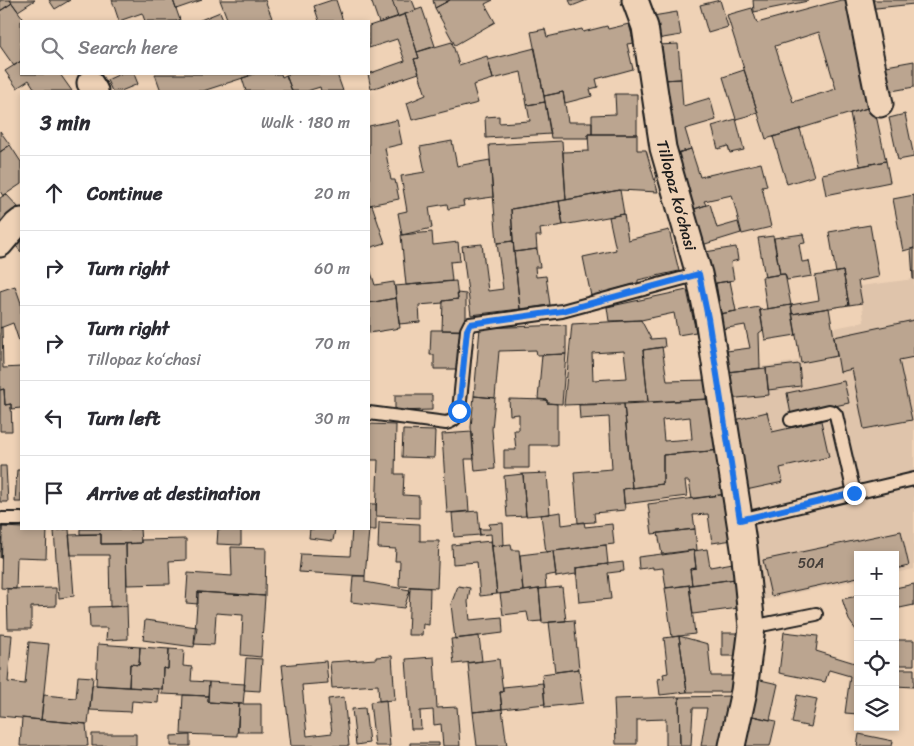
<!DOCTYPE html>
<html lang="en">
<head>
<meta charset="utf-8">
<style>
	:root { --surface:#fff; --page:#f7f7f7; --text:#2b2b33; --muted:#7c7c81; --line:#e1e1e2 }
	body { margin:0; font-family:Sriracha,sans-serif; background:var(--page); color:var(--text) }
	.controls { position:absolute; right:15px; bottom:15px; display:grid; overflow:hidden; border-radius:0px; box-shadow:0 2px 8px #0003 }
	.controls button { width:45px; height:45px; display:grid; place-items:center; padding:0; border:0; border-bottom:1px solid var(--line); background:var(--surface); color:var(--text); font:25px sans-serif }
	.stop { position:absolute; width:15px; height:15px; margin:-11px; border:4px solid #1a73e8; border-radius:50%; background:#fff }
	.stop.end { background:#1a73e8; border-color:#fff; box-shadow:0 1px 5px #0008 }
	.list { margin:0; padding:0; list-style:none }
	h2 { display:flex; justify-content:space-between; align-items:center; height:65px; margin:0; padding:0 20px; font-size:21px }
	h2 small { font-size:16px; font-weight:400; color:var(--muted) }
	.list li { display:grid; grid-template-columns:32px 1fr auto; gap:15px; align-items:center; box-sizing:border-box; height:75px; padding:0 20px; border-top:1px solid var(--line) }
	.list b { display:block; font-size:19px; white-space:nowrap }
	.list p { margin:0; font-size:16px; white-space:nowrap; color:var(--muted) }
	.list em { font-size:16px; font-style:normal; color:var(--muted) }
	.icon { flex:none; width:28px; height:28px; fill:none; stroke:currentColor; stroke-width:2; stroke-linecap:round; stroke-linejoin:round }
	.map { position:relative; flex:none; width:914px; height:746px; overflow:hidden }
	.search { position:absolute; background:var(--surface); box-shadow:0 2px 8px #0003; left:20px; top:20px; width:350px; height:55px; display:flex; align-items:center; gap:12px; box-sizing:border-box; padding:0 18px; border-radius:0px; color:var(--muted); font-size:19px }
	.panel { position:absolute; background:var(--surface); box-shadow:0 2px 8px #0003; left:20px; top:90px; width:350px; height:440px; border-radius:0px }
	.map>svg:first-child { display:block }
</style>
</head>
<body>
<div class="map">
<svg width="914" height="746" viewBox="0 0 914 746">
	<rect width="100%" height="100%" fill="#efd2b6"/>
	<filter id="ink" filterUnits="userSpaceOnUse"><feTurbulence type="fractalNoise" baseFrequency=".02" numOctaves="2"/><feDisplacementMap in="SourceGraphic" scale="10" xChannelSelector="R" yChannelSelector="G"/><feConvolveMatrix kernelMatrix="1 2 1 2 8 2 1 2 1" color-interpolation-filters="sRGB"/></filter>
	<g filter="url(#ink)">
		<path fill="#dfc4ab" d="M914,279V569L895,573V555H858V580L758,601L723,398L763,391L760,367L830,356L825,330L864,322L860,286Z"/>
		<path fill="#bba590" stroke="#1c1c1c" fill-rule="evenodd" d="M0,0H10L12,3L0,11Z
			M10,0H35L18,11Z
			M49,0H70L55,9Z
			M112,0H173L180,20L175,21H145L142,13L119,21Z
			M173,0H202L176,9Z
			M220,0H265L272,18L262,21H228Z
			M332,0H336L343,21H319L314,6Z
			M371,0H392L398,17L379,23Z
			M392,0H412L416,10L398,17Z
			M433,0H450L435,8Z
			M450,0H493L485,4L495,22L455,45L435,8Z
			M569,0H587L572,6Z
			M720,0L728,27L708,33L700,5Z
			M753,0H808V1L754,12Z
			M841,0H848L874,106L766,139L727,15L752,8L757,23ZM819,32L836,89L793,102L775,46Z
			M866,0H914V4L867,9Z
			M12,3L25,21H21V61L14,66L0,46V11Z
			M422,8L435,46L417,52L405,14Z
			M220,12L224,21H198Z
			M677,12L681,35L657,39L653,16Z
			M405,14L419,58L414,59L419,73L371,89L368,74L405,61L397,39L369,48V26Z
			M629,24L634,43L627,44L633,69L596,79L598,87L590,89L592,96L565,103L563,92L544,96L531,32L545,29L547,37L582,29L583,32L607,26L608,29Z
			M452,42L459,65L487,56L493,79L473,85L478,103L412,120L407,103L426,95L414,59L419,58L417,52Z
			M678,44L681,79L662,80L658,45Z
			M535,48L545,102L527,105L521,72L493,79L488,60Z
			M21,61V74H60L72,91H36L29,80L17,88L5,71Z
			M914,61V87L886,92L881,67Z
			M744,70L758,113L736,119L723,77Z
			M120,74H134L138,84L121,91H112L107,80Z
			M155,74H248L249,76L203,91H161Z
			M255,74H281L282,77L286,75L292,91H246L242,78Z
			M291,74H337L343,91H321L320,87L307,91H292L286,75Z
			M681,79L683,106L710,98L716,120L685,129L691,149L674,154L662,80Z
			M563,92L568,122H592V134H588V138H551L544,96Z
			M615,94H637V134H592V115L616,114Z
			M545,102L551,134L486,138L485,117L499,116V123L530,121L527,105Z
			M874,106L886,161L860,166L850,113Z
			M905,114L914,157L898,160L889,118Z
			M736,119L744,150L730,153L728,146L718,149L712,126Z
			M397,120L402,144L385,148L391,180H395L399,199L369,205V126Z
			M800,129L814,176L787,184L773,137Z
			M0,131L10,145L0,152Z
			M588,134H637V150H646L658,192L620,190L566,200L563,152L589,151Z
			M452,141L457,166L490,160L493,197L463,201L464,206L448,209L447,204L429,207L432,228L402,235L398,213L407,211L401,176L425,172L420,147Z
			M562,141L566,200L511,209L513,241L497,243L489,145Z
			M10,145L21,162V184L3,196L0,191V152Z
			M691,149L700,177L761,163L767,186L762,187L771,227L742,234L732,195L704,201L706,205L689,211L674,154Z
			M886,161L890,182L826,195L822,174Z
			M620,190L624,214L563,225L559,201Z
			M6,194L20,209L0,226V198Z
			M914,195V248L903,251L893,199Z
			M559,201L563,225L540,229L541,236H536L537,249L514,252L511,209Z
			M710,204L717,228L738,222L741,233L702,245L691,210Z
			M372,205L385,243L369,248V206Z
			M624,214L628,240L669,230L679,271L638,280V283L591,296L583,257L616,250L609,217Z
			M870,225L879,277L858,281L862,303L849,305L843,271L836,273L829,232Z
			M21,231V252L12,241Z
			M432,232L433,245L458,242L460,261L450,262L452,281L406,285L401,235Z
			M803,234L805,243L799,244L802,262L809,261L812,276L787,280L785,274H780L774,238Z
			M773,236L780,274L765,277L758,238Z
			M513,241L520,309L471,315L462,246L482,244L488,291L503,289L497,243Z
			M736,247L738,260L731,262L734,280L711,284L705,252Z
			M914,248V279H913L911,249Z
			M537,249L540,267H535L536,277L546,276L550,305L520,309L514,252Z
			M369,266L375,285L394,282L396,298L369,303Z
			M843,271L849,305L792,314L791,305L819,300L815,276Z
			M785,274L791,305L767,309L762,277Z
			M456,281L458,299L443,301V303L419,305L420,322L399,324L395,286Z
			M730,281L736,311L721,314L716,283Z
			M15,286L21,303V347L13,323L0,328V291Z
			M687,290L696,332L678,335L674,313L641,320L609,321L607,307Z
			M457,293L466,294V331L442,330L443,301L458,299Z
			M396,298L400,328L369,333V303Z
			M791,305L796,335L765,340L760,310Z
			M759,307L763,330L759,333L760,368L720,373L719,352L750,348L745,325L722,329L719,314Z
			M829,308L837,356L801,363L792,314Z
			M641,320L651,339L664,338L665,347L643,350L648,402L564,405L572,324ZM624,351L627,378L593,380L592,353Z
			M914,320V357L899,360L912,420L864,429L852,369L840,372L834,337Z
			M566,325V354L537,355L536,350L499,351L495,398L474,396L480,328Z
			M2,327L3,368L21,367V408L11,409V404L5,405L4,389L0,390V328Z
			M431,330H460L461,369H434V355H430Z
			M662,347L667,381L707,380L706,399L648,402L643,350Z
			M566,354L562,404L547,403V400L538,399L542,355Z
			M799,364L801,386L768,390L766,368Z
			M766,368L769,395L727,399L725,372Z
			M844,381L849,403L791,415L787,393Z
			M4,389L5,405L11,404L12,431H0V390Z
			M395,395H432V410L395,411Z
			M474,396L495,398L492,429L495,469L475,471L471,427Z
			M509,399L547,400V403L557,404V445H529V468H504V450H516L514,430H519V414L510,415Z
			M712,399L722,450L663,455V484L632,488L624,404ZM690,417L692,439L664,441L662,420Z
			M624,404L632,488L623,489L625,510L594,513L595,522L578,523L574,472L612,469L609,417L580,419L579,405Z
			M767,412L772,432L821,421L829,457L780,468L783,482L746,490L731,421Z
			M369,424L396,425L395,474H404L403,495L419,496V518L376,516L378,460H369Z
			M403,430L435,431L434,458L402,457Z
			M472,432L474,459H465L469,511L447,513L442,434Z
			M722,450L727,494L692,499L689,481H685L687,496L624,504L623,489L663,484V455Z
			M0,466H6L8,502H0Z
			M17,470H21V502H15Z
			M547,473L550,514L526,516L523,474Z
			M523,474L526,516L507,517L504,476Z
			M727,494L733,540L712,543L708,514L693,515L695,529L652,534L648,504Z
			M369,504H376V530L341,529H369Z
			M478,511L480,535L454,537L452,513Z
			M561,512L562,525L584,522L585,527L612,524L614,544L546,552L541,515Z
			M379,522L420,524V541H439L437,588L399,586L400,561H395L396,549L378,548Z
			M503,523L504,545L492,546L491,534L480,535L479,529H490L489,524Z
			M0,527H2L1,558H0Z
			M2,527L47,529L46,558L17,557L16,589L1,588Z
			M69,529L74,596L59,598L54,531Z
			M80,529H140L141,543L101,544V534H80Z
			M218,529H241V545L217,544Z
			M310,529H335L333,541L309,538Z
			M352,529L369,530L365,576L299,572L301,554L350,556Z
			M695,529L697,550L662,555L658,533Z
			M901,531L909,566L895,569V555H858V577L771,596L763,560Z
			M101,534V544H126L127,606L110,607L109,555H71L69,535Z
			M186,539V560L169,561L170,584L127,585L126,544L141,543V540Z
			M491,541L497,594L480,596L477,562L453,564L452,545Z
			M511,544L512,550H519L523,591L497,594L492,546Z
			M606,545L608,564L576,568V574L556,577L553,551Z
			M231,547L266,548L265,596L198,592V604L186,603L188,573L232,576Z
			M707,549L710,567L733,563L735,579L692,585L690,569L696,568L694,551Z
			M694,550L696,568L690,569L692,585L666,588L663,568L653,569V567L639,569L638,557Z
			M553,551L556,574L545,576L546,588L523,591L520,555Z
			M623,562L624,571L608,573L611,599L579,602L576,568Z
			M353,576H365V582L410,590L404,608L351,602Z
			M735,579L739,608L693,614L689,585Z
			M914,584V605L895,609V588Z
			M689,585L695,634L672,637L665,588Z
			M458,586L470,588L468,602L470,620L502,617L503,633L455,639L451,604Z
			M410,587L430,588L429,625L423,624L422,635H408Z
			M562,587L566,621L542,623L539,589Z
			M56,588V606L31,607V629H8L7,589Z
			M539,589L542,621L529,622L527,612L503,615L500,594Z
			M198,592L265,596L261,657L241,655L243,615L216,613L214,645L194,644Z
			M858,596V633L849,620L842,599Z
			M127,606L128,639L106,640L107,628H90L89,607Z
			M145,620L197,627L194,647L143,640Z
			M574,620L579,669L555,672L549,622Z
			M784,632L818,636L816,651L858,664V714L845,713L850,676L829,670L825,682L779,673Z
			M722,633H739V656H722Z
			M0,634L12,635L8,682L25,684L29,642L49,644L41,720L0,716Z
			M479,636L482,661L454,664L451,639Z
			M679,636L687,692L660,695L658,679L664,678L663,674L668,673L664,638Z
			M679,636L708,644L711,676H734V692H687Z
			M895,640H914V665H895Z
			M98,644L140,647L139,665L130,664L129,687L96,685Z
			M140,647L169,649L168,669L163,668L162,689L129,687L130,664L139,665Z
			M169,649L184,650L183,666L192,667L191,681L209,682L208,696L162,694L163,668L168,669Z
			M392,656L395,700L379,701L378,685L332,688L330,662L376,659V657Z
			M434,657L437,708L457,707L460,746H443L441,724L434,725L433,710L420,711L421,729H411L406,659Z
			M246,658L262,659L260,691L244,690Z
			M499,659L503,692H500L502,709L473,712L468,663Z
			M326,661L328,683L302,685L307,736L332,733L328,699L344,697L349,746H291L282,665Z
			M579,669L583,703L545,707L542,674Z
			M895,669H914V687L895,686V692Z
			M78,676L93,677L88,724L41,720L44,695L76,698Z
			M756,679L778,684L770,720L748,715Z
			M209,682L245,684L243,704L208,702Z
			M543,683L545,704L502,709L500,692H503V687Z
			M92,685L159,689L158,703L132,701L131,712L90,710Z
			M183,695L208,696V702L239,704L237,736L181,734Z
			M797,695L817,699L811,727L792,723Z
			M732,696L723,746H701L707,708H693L691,746H680L679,697Z
			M679,697L680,746H666V719L637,720V744H616L614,699Z
			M386,700L390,746H375L370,702Z
			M239,704H261V732H238Z
			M365,708L369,743L356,745L352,709Z
			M502,709L507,746H477L473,712Z
			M748,715L776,721L770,746H742Z
			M22,718L86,724L88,746H20Z
			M92,734H136V746H92Z
			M859,734L893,741L892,746H857Z
			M190,735V746H171V736Z
			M410,743H439V746H410Z"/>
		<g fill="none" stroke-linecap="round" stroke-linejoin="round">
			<g stroke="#1c1c1c" stroke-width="16">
				<path id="lane" d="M369,413L446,423C454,421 456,418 459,411L467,330L470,324L562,311L699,274
					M791,420L829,411L833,412L836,415L854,493
					M0,519H21
					M740,520L914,479
					M752,627L816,614"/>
			</g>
			<g stroke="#1c1c1c" stroke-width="29">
				<path id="street" d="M635,0L645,27L663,148L699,274L708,318L744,548L752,627L744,691L732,746
					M859,0L880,104
					M90,83L95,91
					M0,244L16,225L21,221"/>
			</g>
			<use href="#lane" stroke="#efd2b6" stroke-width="12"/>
			<use href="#street" stroke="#efd2b6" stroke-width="25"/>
		</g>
	</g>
	<g fill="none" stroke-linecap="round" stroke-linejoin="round" filter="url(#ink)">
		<path stroke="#1a73e8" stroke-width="6" d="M459,411L467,330L470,324L562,311L699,274L708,318L740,520L854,493"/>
	</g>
	<g text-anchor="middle" stroke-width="4" stroke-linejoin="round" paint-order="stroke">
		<g font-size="14" fill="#443e39">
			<text x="811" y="568">50A</text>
		</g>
		<g font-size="16" fill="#1c1c1c" stroke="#efd2b6">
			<text transform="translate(677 195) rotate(75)" y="6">Tillopaz koʻchasi</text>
		</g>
	</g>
</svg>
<div class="controls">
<button>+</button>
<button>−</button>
<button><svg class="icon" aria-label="locate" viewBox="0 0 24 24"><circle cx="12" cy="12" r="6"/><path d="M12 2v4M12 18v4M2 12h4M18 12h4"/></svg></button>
<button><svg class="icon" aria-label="layers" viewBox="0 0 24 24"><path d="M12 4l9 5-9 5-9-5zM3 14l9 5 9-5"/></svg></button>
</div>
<div class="stop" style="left:459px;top:411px"></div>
<div class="stop end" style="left:854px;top:493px"></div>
<div class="search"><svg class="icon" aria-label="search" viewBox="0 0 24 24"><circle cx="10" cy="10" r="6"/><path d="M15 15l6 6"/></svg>Search here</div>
<section class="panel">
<h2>3 min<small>Walk · 180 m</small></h2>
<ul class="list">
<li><svg class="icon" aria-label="ahead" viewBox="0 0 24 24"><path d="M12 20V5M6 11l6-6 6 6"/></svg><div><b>Continue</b></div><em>20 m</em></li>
<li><svg class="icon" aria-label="right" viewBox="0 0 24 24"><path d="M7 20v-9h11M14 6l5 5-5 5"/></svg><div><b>Turn right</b></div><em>60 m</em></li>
<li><svg class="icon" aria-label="right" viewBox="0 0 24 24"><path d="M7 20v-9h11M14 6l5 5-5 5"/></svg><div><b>Turn right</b><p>Tillopaz koʻchasi</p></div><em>70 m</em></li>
<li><svg class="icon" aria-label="left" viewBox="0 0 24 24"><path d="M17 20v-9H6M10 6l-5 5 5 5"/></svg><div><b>Turn left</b></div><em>30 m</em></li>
<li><svg class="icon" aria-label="arrive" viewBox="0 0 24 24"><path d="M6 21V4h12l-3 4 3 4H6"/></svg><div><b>Arrive at destination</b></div></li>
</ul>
</section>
</div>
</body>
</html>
